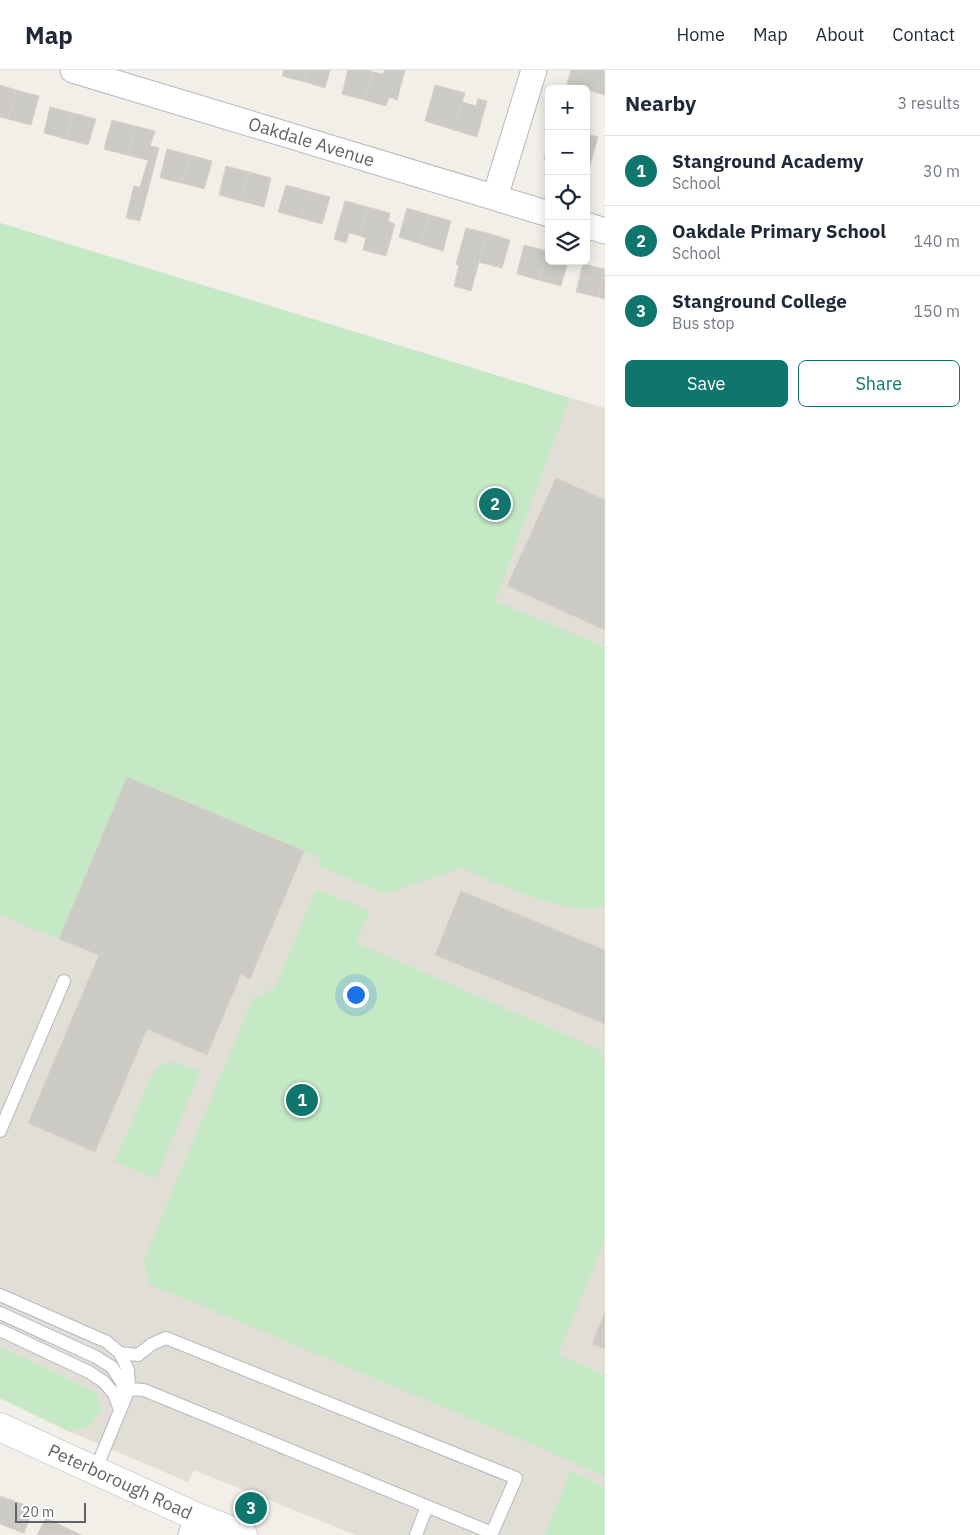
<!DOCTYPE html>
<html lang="en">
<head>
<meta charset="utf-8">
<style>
	:root { --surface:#fff; --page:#f2f2f3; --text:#1f2937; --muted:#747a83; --line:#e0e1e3; --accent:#0f766e }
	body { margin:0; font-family:"IBM Plex Sans",sans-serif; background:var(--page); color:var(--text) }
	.controls { position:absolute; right:15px; top:15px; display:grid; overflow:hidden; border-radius:8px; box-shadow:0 2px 12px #0003 }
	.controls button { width:45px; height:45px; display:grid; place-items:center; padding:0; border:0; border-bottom:1px solid var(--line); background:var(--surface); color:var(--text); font:25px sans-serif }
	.scale { position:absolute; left:15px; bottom:12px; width:71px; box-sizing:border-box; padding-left:5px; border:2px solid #5f6368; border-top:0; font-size:14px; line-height:18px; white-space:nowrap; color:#5f6368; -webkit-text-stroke:4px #fff; paint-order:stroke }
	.you { position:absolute; left:355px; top:924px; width:18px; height:18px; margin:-12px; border:4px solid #fff; border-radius:50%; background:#1a73e8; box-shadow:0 0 0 8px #1a73e833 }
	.badge { display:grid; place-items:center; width:32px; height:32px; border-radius:50%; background:var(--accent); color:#fff; font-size:16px; font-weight:700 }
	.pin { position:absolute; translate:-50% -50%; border:2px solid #fff; box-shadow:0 1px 5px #0006 }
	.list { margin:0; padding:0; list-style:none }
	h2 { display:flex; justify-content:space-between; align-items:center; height:65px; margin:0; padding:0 20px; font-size:21px }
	h2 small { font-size:16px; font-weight:400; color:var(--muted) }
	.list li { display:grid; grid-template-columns:32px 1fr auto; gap:15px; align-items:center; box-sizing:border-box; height:70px; padding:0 20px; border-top:1px solid var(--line) }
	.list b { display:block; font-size:19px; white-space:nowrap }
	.list p { margin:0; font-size:16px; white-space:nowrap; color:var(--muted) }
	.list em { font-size:16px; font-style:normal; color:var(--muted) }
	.actions { display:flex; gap:10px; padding:15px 20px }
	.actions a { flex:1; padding:11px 0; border:1px solid var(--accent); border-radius:8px; text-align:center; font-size:18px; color:var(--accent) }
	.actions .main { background:var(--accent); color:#fff }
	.icon { flex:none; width:28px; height:28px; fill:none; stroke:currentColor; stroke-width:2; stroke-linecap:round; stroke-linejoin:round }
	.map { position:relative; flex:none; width:605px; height:1465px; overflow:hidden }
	header { display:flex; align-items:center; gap:30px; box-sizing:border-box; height:70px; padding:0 25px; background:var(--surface); border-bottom:1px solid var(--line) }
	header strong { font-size:24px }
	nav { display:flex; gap:28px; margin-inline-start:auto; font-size:18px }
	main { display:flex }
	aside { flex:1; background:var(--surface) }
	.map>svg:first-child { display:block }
</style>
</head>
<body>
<header>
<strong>Map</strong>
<nav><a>Home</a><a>Map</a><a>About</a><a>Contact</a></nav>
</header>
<main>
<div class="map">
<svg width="605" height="1465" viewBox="0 0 605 1465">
	<rect width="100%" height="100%" fill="#f1efe8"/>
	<path fill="#e1ded6" d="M0,153L570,328L605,338V1465H356L194,1400L188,1412L70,1362L0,1328Z"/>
	<path fill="#c5e8c5" d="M0,153L570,328L495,531L605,577V836C567,849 498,813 461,798L386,824L319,796L321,789L128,707L59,869L0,845Z
		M316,819L370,841L356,873L600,980L605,992V1170L558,1285L605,1305V1407L541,1378L149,1214L144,1190L253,928L275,918Z
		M168,992L181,994L200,1002L156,1109L115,1092L151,1006L159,997Z
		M0,1277L96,1322L101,1339L91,1355L70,1362L0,1328Z
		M571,1401L605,1418V1465H545Z"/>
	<path fill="#cccac5" stroke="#d6d1c6" d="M284,0H308L305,12L282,6Z
		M308,0H330L325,18L305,12Z
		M348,0H368L373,2L365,30L342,24Z
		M385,0H405L397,30L389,27L386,36L365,30L373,2L383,4Z
		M571,0H601L605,1V25L567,14Z
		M0,15L16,20L8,49L0,47Z
		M435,15L465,23L454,60L425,51Z
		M16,20L39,26L31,55L8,49Z
		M478,29L487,31L477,67L454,60L462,32L476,36Z
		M50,37L73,43L66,69L44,63Z
		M73,43L96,49L88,75L66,69Z
		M112,50L135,56L127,85L104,79Z
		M135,56L155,61L150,76L159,78L140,151L126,148L134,116L140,117L148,90L127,85Z
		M588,64L598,67L588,102L586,101V69Z
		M549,71V90L544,89Z
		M167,79L190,85L182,113L160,108Z
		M190,85L212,91L204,119L182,113Z
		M226,96L249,102L241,131L219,125Z
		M249,102L271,108L264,137L241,131Z
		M286,115L308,121L300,148L278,142Z
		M308,121L330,127L322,154L300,148Z
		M345,131L368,137L360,166L349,163L346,173L334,169Z
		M368,137L390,143L388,151L395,154L386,186L363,180L366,168L360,166Z
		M407,138L430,145L421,174L399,167Z
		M430,145L451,151L443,181L421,174Z
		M466,158L487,163L471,221L454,216L459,195L456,194Z
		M487,163L510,170L502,198L479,192Z
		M524,175L547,181L539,210L517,204Z
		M547,181H549V191H568L561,216L539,210Z
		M583,194L605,199L598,227L576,222Z
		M605,200V229L598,227Z
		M556,408L605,430V560L507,516Z
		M127,707L304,781L250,909L241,904L207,985L147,959L95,1082L28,1053L99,885L59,869Z
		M461,821L605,880V954L435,885Z
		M605,1242V1279L592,1274Z
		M0,1426L34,1438L24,1463L0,1454Z
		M46,1448L81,1465H37Z"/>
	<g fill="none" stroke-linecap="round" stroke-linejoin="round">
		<g stroke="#b5b8bc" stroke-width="14">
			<path id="lane" d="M0,1061L64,911
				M0,1225L107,1272L120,1283L128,1300L129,1319L95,1401
				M0,1243L96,1287L112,1297L121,1311L125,1324
				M0,1260L89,1302L104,1312L114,1324L120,1340
				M120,1283L138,1285L152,1274L166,1268L516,1408L492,1463L144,1320L129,1319
				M416,1465L427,1436"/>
		</g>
		<g stroke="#b5b8bc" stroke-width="27">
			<g id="street">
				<path id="s1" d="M73,0L549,144"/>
				<path d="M495,127L534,0"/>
				<path d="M586,155L605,161"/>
				<path d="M191,1465L197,1447"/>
			</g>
		</g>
		<g stroke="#b6babf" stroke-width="29">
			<g id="secondary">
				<path id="s2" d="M0,1357L197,1447L243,1465"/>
			</g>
		</g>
		<use href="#lane" stroke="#fff" stroke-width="12"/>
		<use href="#street" stroke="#fff" stroke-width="25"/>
		<use href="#secondary" stroke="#fff" stroke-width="28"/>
	</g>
	<g text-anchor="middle" stroke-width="4" stroke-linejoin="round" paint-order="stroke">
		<g font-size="18" fill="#5f6368" stroke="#fff">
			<text dy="6" stroke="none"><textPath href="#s1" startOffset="249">Oakdale Avenue</textPath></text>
			<text dy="6" stroke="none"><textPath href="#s2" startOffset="132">Peterborough Road</textPath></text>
		</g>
	</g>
</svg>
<div class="controls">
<button>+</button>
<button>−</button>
<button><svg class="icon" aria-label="locate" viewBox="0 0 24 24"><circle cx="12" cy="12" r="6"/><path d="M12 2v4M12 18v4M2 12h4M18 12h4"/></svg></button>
<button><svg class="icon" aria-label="layers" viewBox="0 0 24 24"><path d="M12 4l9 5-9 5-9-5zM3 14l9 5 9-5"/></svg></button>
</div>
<div class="scale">20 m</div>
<div class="you"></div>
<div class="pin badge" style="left:302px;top:1030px">1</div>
<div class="pin badge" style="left:495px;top:434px">2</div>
<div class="pin badge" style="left:251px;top:1438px">3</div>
</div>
<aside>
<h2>Nearby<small>3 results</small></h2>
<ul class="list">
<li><span class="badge">1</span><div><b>Stanground Academy</b><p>School</p></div><em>30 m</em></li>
<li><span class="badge">2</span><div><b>Oakdale Primary School</b><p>School</p></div><em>140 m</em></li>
<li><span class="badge">3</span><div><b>Stanground College</b><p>Bus stop</p></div><em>150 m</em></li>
</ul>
<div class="actions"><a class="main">Save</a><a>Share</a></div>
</aside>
</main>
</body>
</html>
